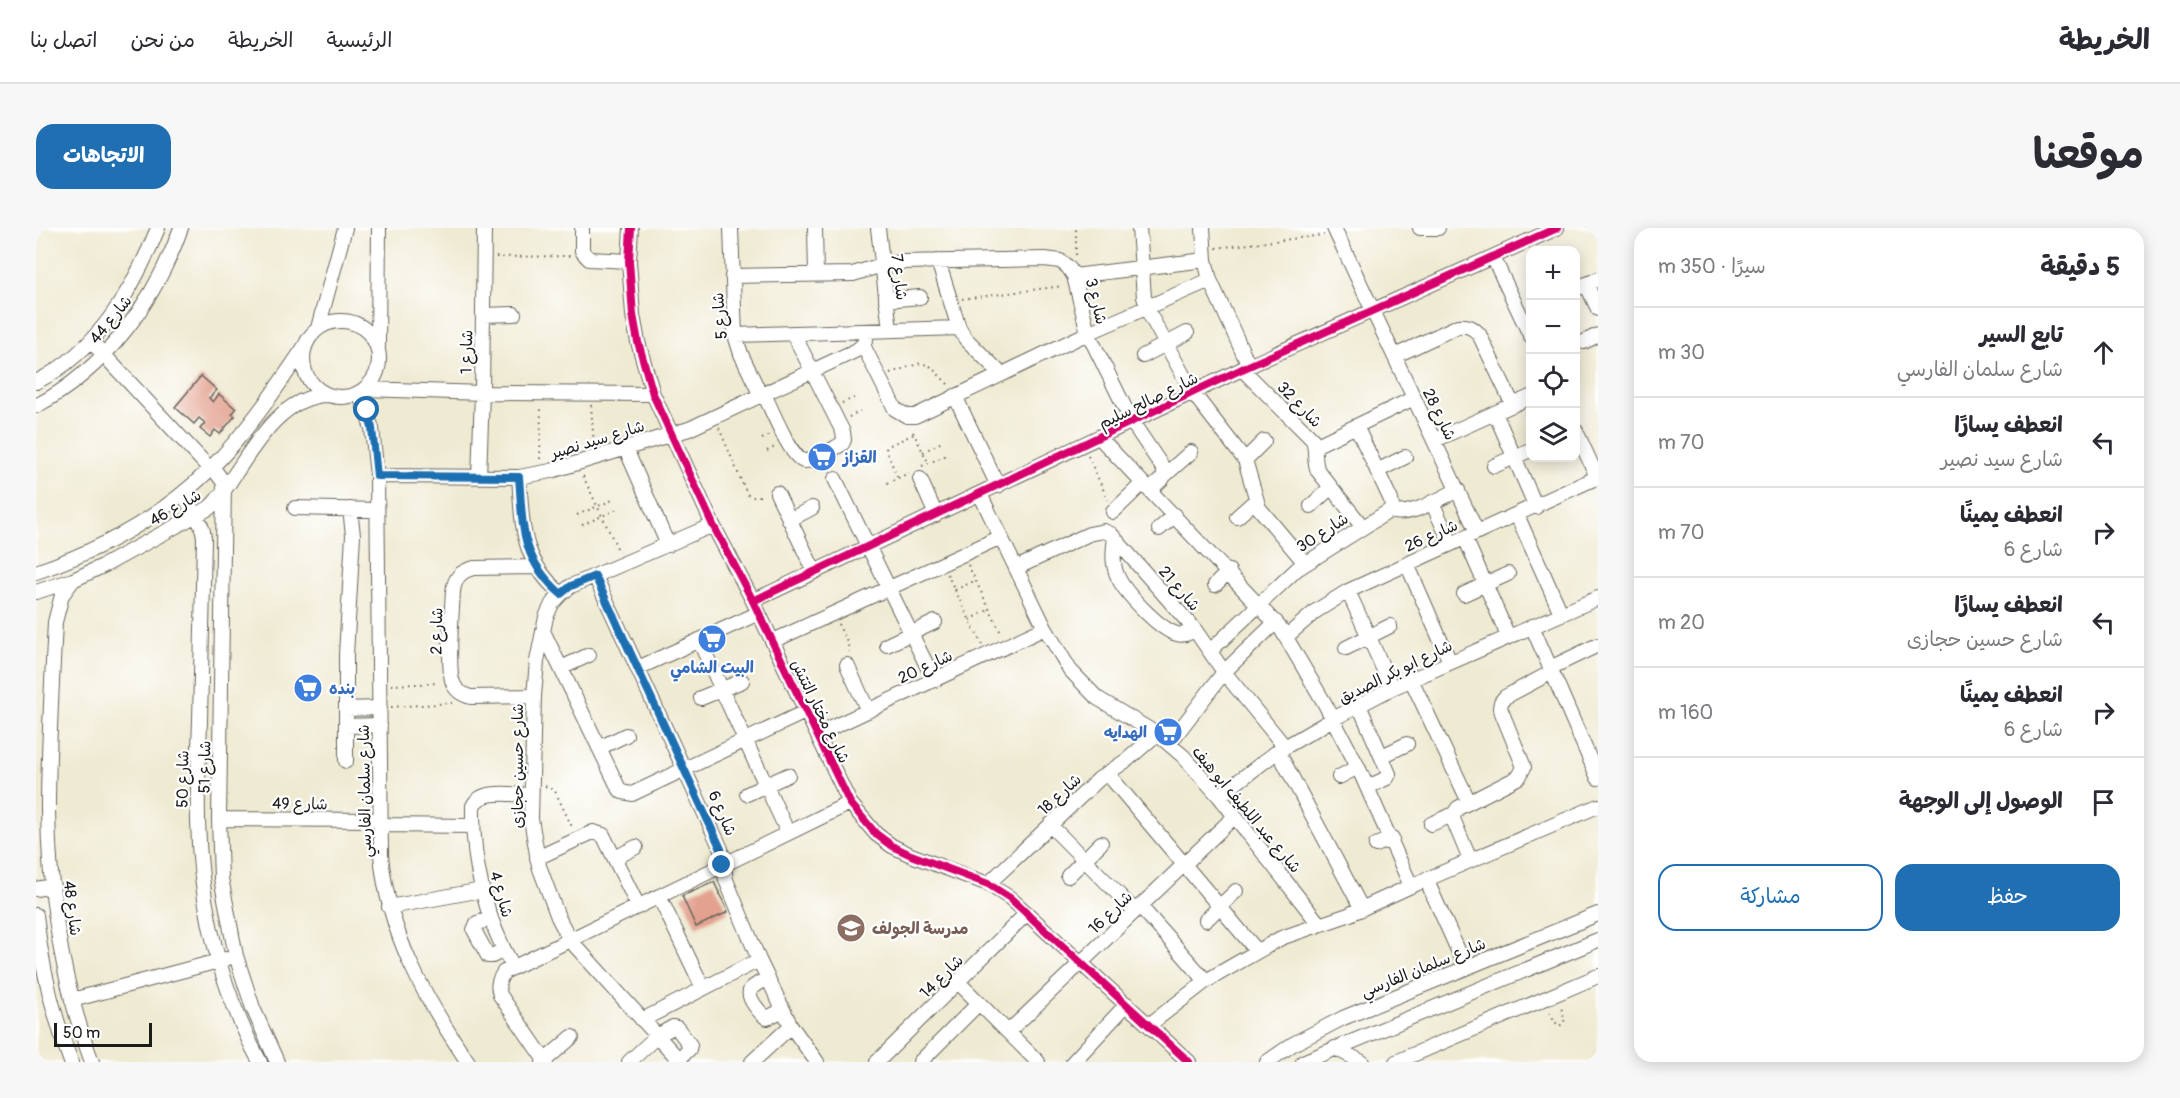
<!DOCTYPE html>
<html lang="ar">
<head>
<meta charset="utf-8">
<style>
	:root { --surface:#fff; --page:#f7f7f7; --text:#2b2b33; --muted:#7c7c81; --line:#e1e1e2; --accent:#1f6fb2 }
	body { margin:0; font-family:Pangolin,"Playpen Sans Arabic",sans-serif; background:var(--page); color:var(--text); direction:rtl }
	.controls { position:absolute; right:18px; top:18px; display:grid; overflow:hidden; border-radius:12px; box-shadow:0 3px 15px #0003 }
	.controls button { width:54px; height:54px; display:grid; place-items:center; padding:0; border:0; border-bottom:2px solid var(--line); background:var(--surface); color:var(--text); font:30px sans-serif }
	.scale { position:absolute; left:18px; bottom:15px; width:98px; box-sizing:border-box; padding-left:6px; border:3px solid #1c1c1c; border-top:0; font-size:16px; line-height:21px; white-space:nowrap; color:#1c1c1c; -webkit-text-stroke:4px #fff; paint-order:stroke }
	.stop { position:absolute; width:18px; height:18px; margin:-14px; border:4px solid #1f6fb2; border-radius:50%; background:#fff }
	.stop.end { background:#1f6fb2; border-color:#fff; box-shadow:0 2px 6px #0008 }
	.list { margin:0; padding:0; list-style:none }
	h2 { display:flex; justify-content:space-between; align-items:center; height:78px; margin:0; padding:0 24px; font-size:26px }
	h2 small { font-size:20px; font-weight:400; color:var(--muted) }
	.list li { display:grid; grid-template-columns:39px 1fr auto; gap:18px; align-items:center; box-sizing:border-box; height:90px; padding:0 24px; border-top:2px solid var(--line) }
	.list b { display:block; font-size:22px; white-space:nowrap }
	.list p { margin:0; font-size:20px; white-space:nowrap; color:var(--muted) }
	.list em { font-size:20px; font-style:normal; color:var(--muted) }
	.actions { display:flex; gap:12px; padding:18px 24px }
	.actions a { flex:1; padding:14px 0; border:2px solid var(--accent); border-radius:18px; text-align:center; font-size:21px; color:var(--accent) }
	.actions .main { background:var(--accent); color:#fff }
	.icon { flex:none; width:33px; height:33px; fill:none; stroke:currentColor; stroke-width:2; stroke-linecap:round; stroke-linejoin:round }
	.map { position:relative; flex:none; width:1562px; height:834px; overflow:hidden; direction:ltr; border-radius:18px }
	header { display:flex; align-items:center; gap:36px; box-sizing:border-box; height:84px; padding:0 30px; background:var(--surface); border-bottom:2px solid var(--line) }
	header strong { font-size:28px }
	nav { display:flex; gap:33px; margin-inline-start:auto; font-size:21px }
	.intro { display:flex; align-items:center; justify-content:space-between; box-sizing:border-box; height:144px; padding:0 36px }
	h1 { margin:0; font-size:42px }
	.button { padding:15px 27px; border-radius:18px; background:var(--accent); color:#fff; font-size:21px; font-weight:700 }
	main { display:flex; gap:36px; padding:0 36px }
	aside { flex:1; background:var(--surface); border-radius:18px; box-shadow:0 3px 15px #0003 }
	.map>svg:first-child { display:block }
</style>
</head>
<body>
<header>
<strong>الخريطة</strong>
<nav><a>الرئيسية</a><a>الخريطة</a><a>من نحن</a><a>اتصل بنا</a></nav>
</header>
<div class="intro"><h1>موقعنا</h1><a class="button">الاتجاهات</a></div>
<main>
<aside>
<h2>5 دقيقة<small>سيرًا · 350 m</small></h2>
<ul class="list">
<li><svg class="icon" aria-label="ahead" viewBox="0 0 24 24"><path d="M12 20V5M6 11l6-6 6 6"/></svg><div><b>تابع السير</b><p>شارع سلمان الفارسي</p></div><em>30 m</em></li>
<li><svg class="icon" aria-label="left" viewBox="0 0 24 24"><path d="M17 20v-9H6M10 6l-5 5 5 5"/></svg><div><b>انعطف يسارًا</b><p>شارع سيد نصير</p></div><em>70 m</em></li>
<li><svg class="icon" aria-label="right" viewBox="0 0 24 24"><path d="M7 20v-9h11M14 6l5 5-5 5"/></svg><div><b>انعطف يمينًا</b><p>شارع 6</p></div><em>70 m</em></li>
<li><svg class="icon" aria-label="left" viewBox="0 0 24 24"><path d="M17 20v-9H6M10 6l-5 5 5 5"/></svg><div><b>انعطف يسارًا</b><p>شارع حسين حجازى</p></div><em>20 m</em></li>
<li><svg class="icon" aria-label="right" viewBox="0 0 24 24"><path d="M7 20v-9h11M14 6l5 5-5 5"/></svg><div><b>انعطف يمينًا</b><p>شارع 6</p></div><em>160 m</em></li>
<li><svg class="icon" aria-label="arrive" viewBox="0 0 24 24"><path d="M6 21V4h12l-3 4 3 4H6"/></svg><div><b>الوصول إلى الوجهة</b></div></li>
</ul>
<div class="actions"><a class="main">حفظ</a><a>مشاركة</a></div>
</aside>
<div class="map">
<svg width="1562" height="834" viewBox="0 0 1562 834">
	<rect width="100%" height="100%" fill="#fff"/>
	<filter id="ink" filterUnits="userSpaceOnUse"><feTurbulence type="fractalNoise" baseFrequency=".0167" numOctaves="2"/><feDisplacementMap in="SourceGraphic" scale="12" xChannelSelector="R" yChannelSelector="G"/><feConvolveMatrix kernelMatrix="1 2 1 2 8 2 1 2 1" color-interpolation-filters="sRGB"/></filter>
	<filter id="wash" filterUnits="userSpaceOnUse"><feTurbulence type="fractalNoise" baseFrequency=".008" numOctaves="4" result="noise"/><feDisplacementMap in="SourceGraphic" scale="24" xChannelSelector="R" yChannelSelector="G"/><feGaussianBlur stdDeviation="1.35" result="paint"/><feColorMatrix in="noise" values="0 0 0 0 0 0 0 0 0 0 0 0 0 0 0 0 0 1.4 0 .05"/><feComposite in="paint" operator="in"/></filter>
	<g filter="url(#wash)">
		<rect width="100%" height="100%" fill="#efead2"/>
		<g id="blocks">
			<path fill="#e3a290" d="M165,148L181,162L173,170L177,174L183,166L200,181L196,186L199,188L184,206L179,202L174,209L164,201L169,195L163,190L158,196L139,179Z
				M678,654L692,684L660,699L646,668Z"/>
		</g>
	</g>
	<g filter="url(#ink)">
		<use href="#blocks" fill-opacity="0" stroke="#66645c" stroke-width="1.5"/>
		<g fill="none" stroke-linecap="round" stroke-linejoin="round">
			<g stroke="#66645c" stroke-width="16">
				<path id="minor" d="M546,0V23L553,31L593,33
					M595,0L593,33L597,87L602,114L617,166L677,297L717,373L814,575L840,606L856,618L875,627L952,656L974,670L1153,834
					M695,0L699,107L705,126L725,168
					M779,0L780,47
					M842,0L854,102
					M1103,0L1108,69L1114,87L1157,165L1209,232L1223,280L1269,335
					M1167,0L1169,32L1174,52L1213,138
					M1298,0L1441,304
					M1384,0H1402
					M1457,29L1494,107
					M902,33L923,100L929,110L965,146
					M696,48L817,46L846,37L867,34L1009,31L1024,33L1032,39L1038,48L1052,105L1096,194L1129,243L1127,250L1114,262
					M1038,48L1169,32
					M1550,56L1562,81
					M1540,61L1562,51
					M850,72L884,69
					M447,87L478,86
					M267 131a38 38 0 1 1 76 0a38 38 0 1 1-76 0Z
					M282,100L309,0
					M699,107L923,100
					M55,113L174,241L180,244L188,255L183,591L185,650L200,728L217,780L241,834
					M1548,114L1562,107
					M827,117L859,181L871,188H879L1052,105L1174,52
					M342,118L343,0
					M1107,128L1151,105
					M1359,128L1422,98C1432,97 1436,99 1443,106L1477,177
					M1206,141L1277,212C1281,223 1277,232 1282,243L1326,298
					M0,154C62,123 97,62 122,0
					M330,161L446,165L617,166
					M323,165L336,200L341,248L345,627C352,706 388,769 432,834
					M728,166C734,178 756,232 768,233C777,234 798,220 806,216L808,212L807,204L757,105
					M919,168L962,258
					M0,178C70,141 119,73 145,0
					M1459,185L1500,279
					M1540,203L1562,251
					M1064,210L1245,401L1289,476L1322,539L1375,658
					M1399,212L1494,169
					M1279,218L1378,170
					M589,219L632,317
					M1209,232L1228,213
					M1458,238L1494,222
					M1341,243L1369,229
					M1129,247L1155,224
					M341,248L483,249L515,243L653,201L821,122L827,117L833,103
					M443,249L446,165L448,0
					M483,249C487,299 484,330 525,366
					M799,251L898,452
					M884,251L900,287
					M148,264C152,282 167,291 168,310C167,371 165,432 164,492C163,526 161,560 162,593C164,677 184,760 224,834
					M741,265L778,343
					M944,266L1009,400L1034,442L1061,470L1121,506L1147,528L1183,568L1283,696
					M1396,274L1415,316
					M1275,278L1295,259
					M259,280L341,282
					M1353,283C1375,290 1402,271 1422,262
					M1077,284L1107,255
					M1481,287L1525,385
					M1201,289L1220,272
					M753,292L776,280
					M1123,301L1139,287
					M1079,310C1077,323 1076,335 1081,347C1087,363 1124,402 1141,406C1148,408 1153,405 1159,402
					M1429,310L1472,408
					M1371,336L1414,434
					M980,340L1053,306L1068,303L1075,306L1159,402L1188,444L1249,519
					M0,344C65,322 124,290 173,242C210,206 240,161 269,118
					M559,348L685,621L690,652L723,732L755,798L781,834
					M37,352L26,367L19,394C16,457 12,520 12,582C13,667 26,755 56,834
					M1179,357L1193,343
					M1312,363L1356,460
					M0,364L37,352L69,337L173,280C185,270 192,256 201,243C222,211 250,167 292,167
					M1428,366L1472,346
					M717,373L1206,141L1521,0
					M1496,398L1562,550
					M507,403L582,559L586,564L596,566L771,483
					M1251,408L1280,383L1312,363L1562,249
					M663,412L752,605
					M737,413L965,309
					M851,417L899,394
					M1310,420L1354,398
					M1174,423L1261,341L1353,283L1356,278L1355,272L1320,198
					M811,437L832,483
					M525,440L553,427
					M602,440L723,385
					M1514,440L1562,417
					M1375,451L1433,574
					M498,468L435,469C427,467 420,463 417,455C411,441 416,381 417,363C419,349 425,343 438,340L501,339
					M665,470L706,453
					M1323,477L1353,546L1351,550L1332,559
					M310,481L344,480
					M310,498L344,497
					M782,506L1009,400
					M1133,516L1188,444L1240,394
					M563,520L590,507
					M1242,523L1326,681
					M1346,528L1371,516
					M310,533V427L317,307L314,281
					M1071,545L1221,723
					M1303,549L1322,539
					M711,566L752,547
					M1183,568L1242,523L1297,491L1356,460L1562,370
					M183,591L345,592
					M1395,596L1418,586
					M345,597L437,598
					M1014,597L1099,683
					M1340,617L1356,610
					M501,630L557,604L567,607L602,678
					M579,630L600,619
					M1434,632L1417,591L1418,586L1422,580L1483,549L1488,539L1464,480L1465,474L1469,469L1516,444
					M1032,648L1065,615
					M1390,651L1430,740
					M952,656L1063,551L1091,532L1121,506
					M0,661L17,658
					M623,668L667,760
					M1104,678L1170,753
					M353,679L446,662
					M0,687C5,738 17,786 35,834
					M455,691L441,695L438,702L452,728H456L468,722
					M1170,692L1200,663
					M477,739C449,689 436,635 437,578C445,560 478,567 494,567
					M732,750C727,753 719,757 715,761C709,769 725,786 731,790L747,782
					M922,754L1002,834
					M36,772L190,731
					M606,792L723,732
					M1113,797L1170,753L1245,710L1312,687L1375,658L1562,578
					M972,804L1199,588
					M1299,820L1326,834
					M507,834L536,809
					M510,834L464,767C461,758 462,753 468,744L814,575
					M593,834L621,808L637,799L641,800L654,817L653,821L642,832
					M645,834L534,712L522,689L503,638L495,591L498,468L501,433L510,389L516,376L525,366L535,358L677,297
					M716,834L755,798
					M841,834L991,685
					M884,834L943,775
					M1037,834L1091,776
					M1231,834L1257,816L1307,790L1562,686
					M1267,834L1562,712
					M1360,834L1562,748"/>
			</g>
			<path stroke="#66645c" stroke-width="2" stroke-dasharray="1.5 4.5" stroke-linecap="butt" d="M1180,20L1288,7
				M1040,27V0
				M460,29L535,28
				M926,71L1027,58
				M854,145L885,135L894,138L913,157
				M806,175L818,170
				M555,177L558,217
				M813,189L824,183
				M683,200L711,266C717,271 722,269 728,266
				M877,204L892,234
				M726,211L734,207
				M731,223L739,219
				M887,224L906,214
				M1052,228L1072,272
				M504,231L505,177
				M886,238L911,227
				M547,248L583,324
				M861,249L850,221L852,218L878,206
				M851,255L873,245
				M541,287L579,271
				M546,297L584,280
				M932,337L965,405
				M911,346L946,417
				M919,362L938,353
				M934,392L952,382
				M802,396L812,416L813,424
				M355,457L403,455
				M355,479L416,475
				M509,558L519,563L536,599
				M1514,784L1519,794L1523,798L1527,796L1529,791L1524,777"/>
			<use href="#minor" stroke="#fff" stroke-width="14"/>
			<g stroke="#fff" stroke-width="11">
				<path id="cycleway" d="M595,0L593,33L597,87L602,114L617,166L677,297L717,373L814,575L840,606L856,618L875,627L952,656L974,670L1153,834
					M717,373L1206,141L1521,0"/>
			</g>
			<use href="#cycleway" stroke="#d6006c" stroke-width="8"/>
		</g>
	</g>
	<g fill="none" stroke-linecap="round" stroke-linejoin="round" filter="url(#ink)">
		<path stroke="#1f6fb2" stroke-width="8" d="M331,182L336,200L341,248L483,249C487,299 484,330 525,366L535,358L559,348L685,621L686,637"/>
	</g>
	<defs>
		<g id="supermarket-disc" transform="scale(1.5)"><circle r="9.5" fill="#3f7fe0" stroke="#fff"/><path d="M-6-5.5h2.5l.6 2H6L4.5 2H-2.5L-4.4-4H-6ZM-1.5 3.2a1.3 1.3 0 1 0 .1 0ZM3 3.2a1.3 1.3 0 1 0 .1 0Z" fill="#fff"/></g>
		<g id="school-disc" transform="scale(1.5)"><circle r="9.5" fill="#8d6e63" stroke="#fff"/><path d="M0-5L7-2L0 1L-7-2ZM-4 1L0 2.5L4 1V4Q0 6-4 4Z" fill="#fff"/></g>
	</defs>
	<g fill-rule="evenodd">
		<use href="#supermarket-disc" x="786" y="229"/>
		<use href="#supermarket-disc" x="676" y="411"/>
		<use href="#supermarket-disc" x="272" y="460"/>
		<use href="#supermarket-disc" x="1132" y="504"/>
		<use href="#school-disc" x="815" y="700"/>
	</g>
	<g text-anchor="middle" stroke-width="4.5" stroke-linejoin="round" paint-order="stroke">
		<g font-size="16" fill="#1c1c1c" stroke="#fff">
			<text transform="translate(864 49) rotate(83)" y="6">شارع 7</text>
			<text transform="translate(1061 73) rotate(76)" y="6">شارع 3</text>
			<text transform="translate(683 88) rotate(-95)" y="6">شارع 5</text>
			<text transform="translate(74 91) rotate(-51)" y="6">شارع 44</text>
			<text transform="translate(430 124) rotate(-89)" y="6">شارع 1</text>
			<text transform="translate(1112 172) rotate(-26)" y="6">شارع صالح سليم</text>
			<text transform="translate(1264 176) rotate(46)" y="6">شارع 32</text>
			<text transform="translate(1404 186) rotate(64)" y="6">شارع 28</text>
			<text transform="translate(561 211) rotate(-17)" y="6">شارع سيد نصير</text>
			<text transform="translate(139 279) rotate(-30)" y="6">شارع 46</text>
			<text transform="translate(1286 304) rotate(-33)" y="6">شارع 30</text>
			<text transform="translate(1395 307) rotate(-24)" y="6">شارع 26</text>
			<text transform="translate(1144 360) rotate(49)" y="6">شارع 21</text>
			<text transform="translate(400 403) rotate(-89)" y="6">شارع 2</text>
			<text transform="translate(889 438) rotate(-25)" y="6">شارع 20</text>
			<text transform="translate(1359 443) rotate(-26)" y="6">شارع ابو بكر الصديق</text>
			<text transform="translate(785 483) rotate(64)" y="6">شارع مختار التتش</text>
			<text transform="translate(481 538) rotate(-90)" y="6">شارع حسين حجازى</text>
			<text transform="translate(168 539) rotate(-89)" y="6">شارع 51</text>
			<text transform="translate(146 551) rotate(-89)" y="6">شارع 50</text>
			<text transform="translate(328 563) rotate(-91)" y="6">شارع سلمان الفارسي</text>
			<text transform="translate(1023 566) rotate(-43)" y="6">شارع 18</text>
			<text transform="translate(264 575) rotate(1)" y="6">شارع 49</text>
			<text transform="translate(1211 581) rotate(50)" y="6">شارع عبد اللطيف ابو هيف</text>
			<text transform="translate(687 585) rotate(66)" y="6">شارع 6</text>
			<text transform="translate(466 666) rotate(74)" y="6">شارع 4</text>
			<text transform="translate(37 680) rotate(83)" y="6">شارع 48</text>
			<text transform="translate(1074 684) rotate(-44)" y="6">شارع 16</text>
			<text transform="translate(1387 739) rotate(-22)" y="6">شارع سلمان الفارسي</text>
			<text transform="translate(905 748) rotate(-45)" y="6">شارع 14</text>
		</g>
		<g font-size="16" font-weight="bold" fill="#366cbe" stroke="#fff" text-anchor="start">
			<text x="807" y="235">القزاز</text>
			<text x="676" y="445" text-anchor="middle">البيت الشامي</text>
			<text x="293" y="466">بنده</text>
			<text x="1111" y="510" text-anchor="end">الهدايه</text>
		</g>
		<g font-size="16" font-weight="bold" fill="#785e54" stroke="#fff" text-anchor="start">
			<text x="836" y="706">مدرسة الجولف</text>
		</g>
	</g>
</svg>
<div class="controls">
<button>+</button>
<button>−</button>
<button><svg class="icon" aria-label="locate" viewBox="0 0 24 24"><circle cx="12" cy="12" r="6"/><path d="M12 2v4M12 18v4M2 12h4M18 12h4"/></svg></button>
<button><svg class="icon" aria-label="layers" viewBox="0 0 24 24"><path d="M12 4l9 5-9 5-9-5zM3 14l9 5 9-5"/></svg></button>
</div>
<div class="scale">50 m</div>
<div class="stop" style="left:331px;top:182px"></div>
<div class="stop end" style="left:686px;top:637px"></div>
</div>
</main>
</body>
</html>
